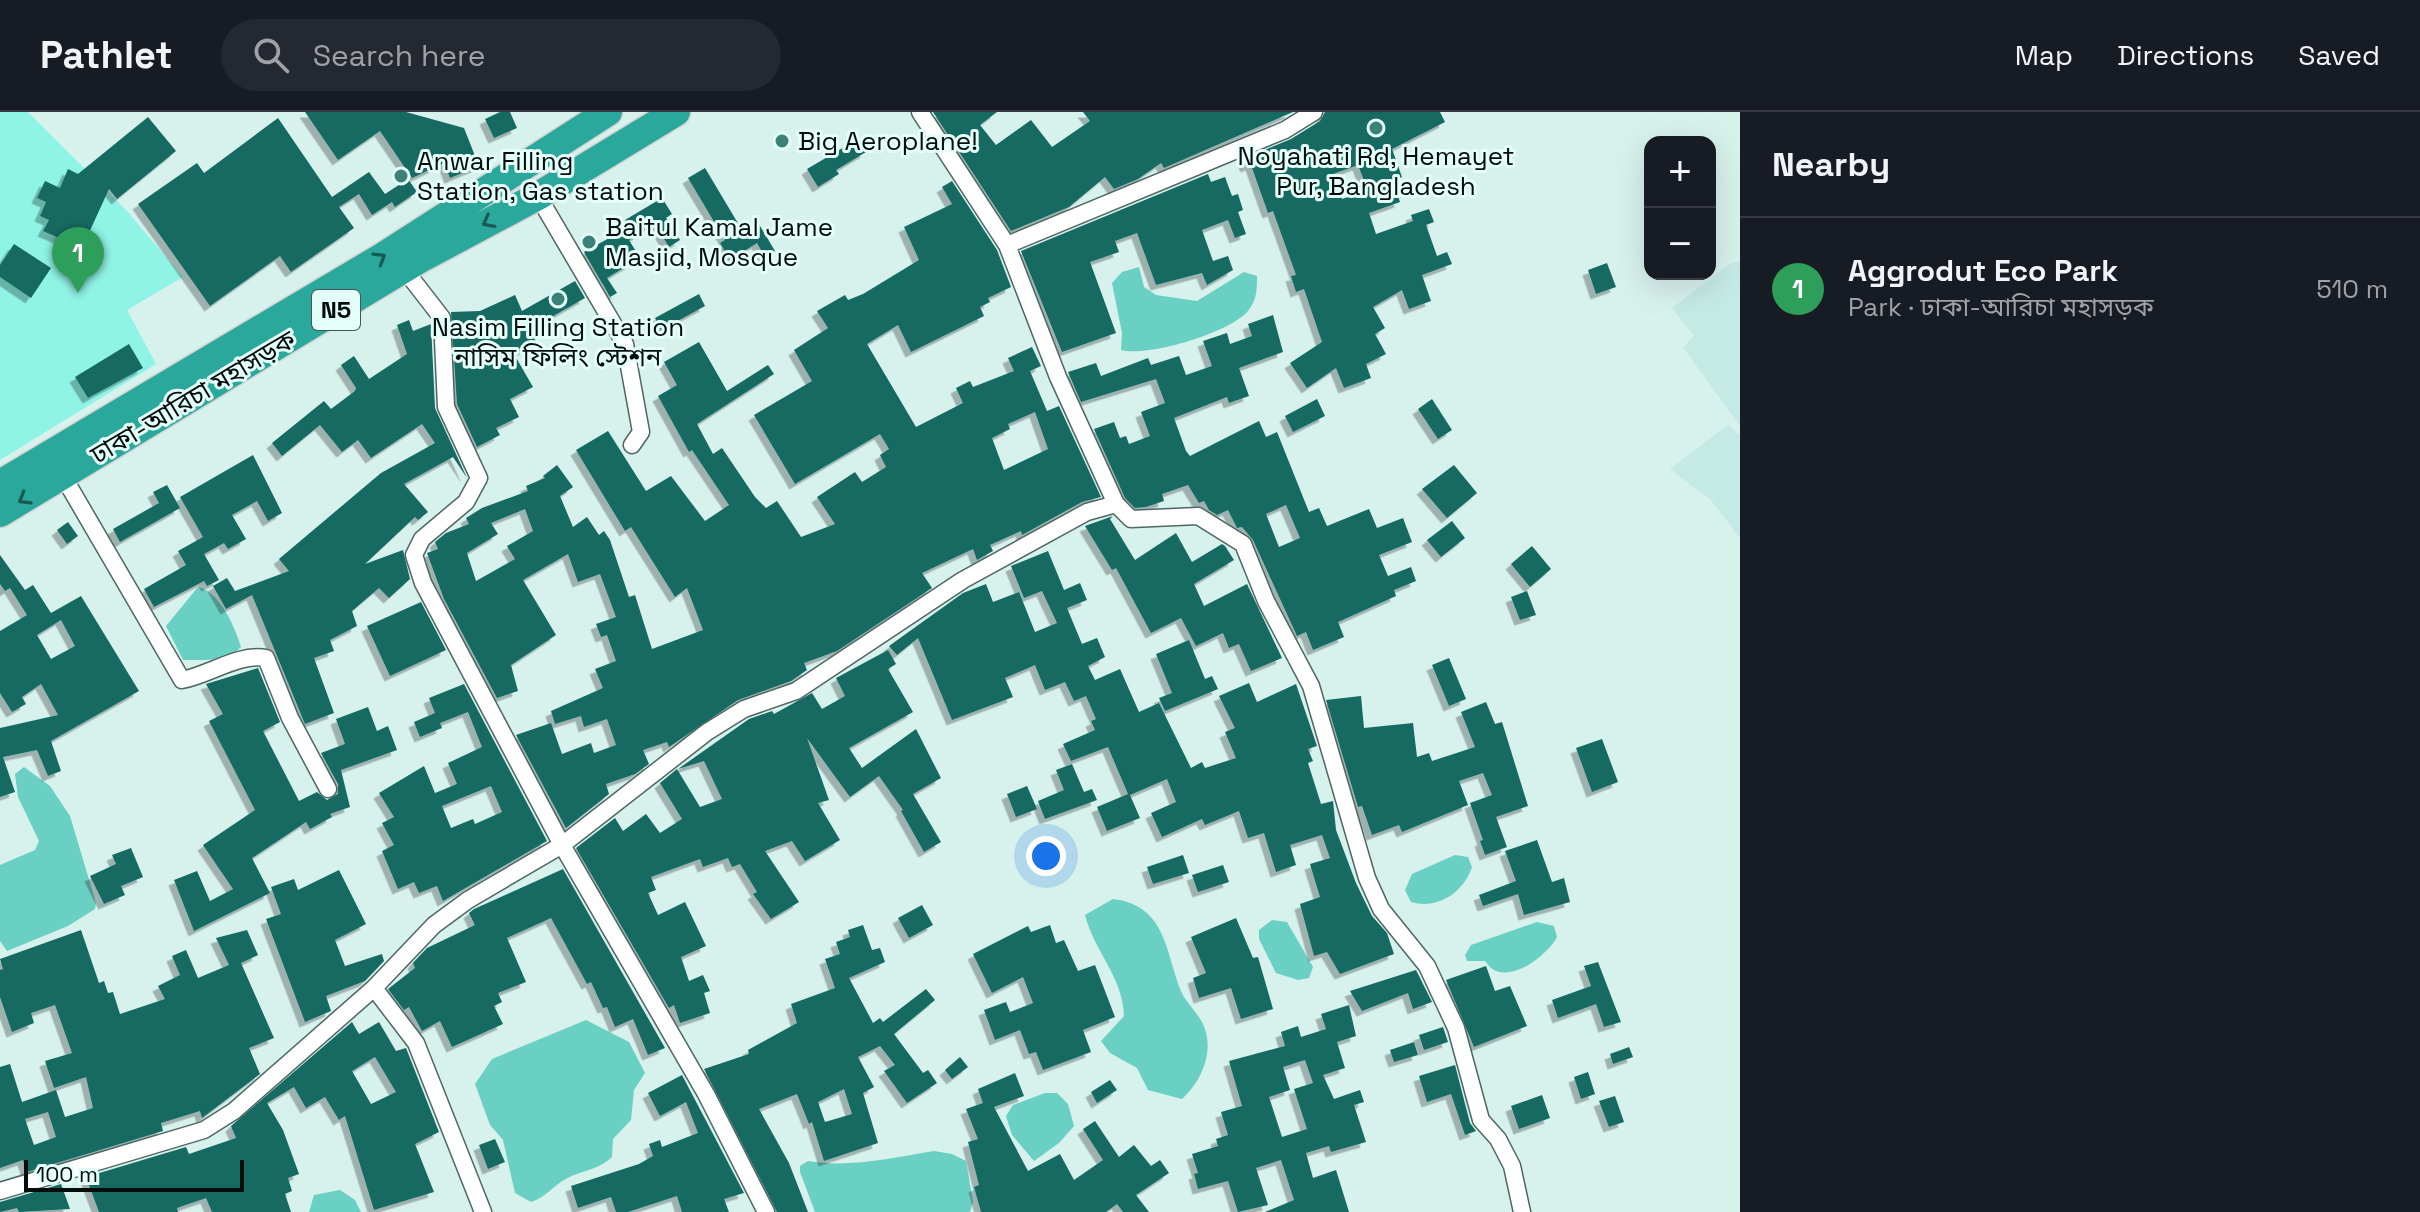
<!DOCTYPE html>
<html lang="en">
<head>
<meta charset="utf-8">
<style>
	:root { --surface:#171b24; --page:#242831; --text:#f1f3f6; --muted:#9ea1a6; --line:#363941; --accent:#2563eb }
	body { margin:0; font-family:"Space Grotesk","Noto Sans Bengali",sans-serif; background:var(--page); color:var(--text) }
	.controls { position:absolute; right:24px; top:24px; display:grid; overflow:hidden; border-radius:16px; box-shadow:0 8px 32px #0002 }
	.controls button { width:72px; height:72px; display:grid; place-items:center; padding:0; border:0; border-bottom:2px solid var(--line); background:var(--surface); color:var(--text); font:40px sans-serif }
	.scale { position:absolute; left:24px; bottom:20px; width:220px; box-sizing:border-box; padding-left:8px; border:4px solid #050d0c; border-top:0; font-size:22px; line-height:28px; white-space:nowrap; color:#050d0c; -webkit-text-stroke:6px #e4fffa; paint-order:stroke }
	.you { position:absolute; left:1046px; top:744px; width:28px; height:28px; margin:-20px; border:6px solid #fff; border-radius:50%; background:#1a73e8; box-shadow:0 0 0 12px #1a73e833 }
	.badge { display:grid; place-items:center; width:52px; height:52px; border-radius:50%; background:var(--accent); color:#fff; font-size:26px; font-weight:700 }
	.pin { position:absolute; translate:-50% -66px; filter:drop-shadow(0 2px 4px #0008) }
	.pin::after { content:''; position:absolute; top:42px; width:28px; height:24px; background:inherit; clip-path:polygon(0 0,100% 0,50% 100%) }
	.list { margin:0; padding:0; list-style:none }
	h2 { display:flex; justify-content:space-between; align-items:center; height:104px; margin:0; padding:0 32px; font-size:34px }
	h2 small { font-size:26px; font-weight:400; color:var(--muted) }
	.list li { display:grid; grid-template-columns:52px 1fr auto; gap:24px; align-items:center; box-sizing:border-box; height:144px; padding:0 32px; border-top:2px solid var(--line) }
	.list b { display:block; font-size:30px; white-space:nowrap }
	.list p { margin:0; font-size:26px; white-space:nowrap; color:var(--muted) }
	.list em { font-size:26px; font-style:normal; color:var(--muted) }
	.icon { flex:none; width:44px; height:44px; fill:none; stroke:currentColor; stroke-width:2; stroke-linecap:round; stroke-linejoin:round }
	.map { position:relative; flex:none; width:1740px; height:1100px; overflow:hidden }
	header { display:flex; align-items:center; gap:48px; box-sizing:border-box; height:112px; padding:0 40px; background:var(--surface); border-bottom:2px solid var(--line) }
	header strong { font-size:38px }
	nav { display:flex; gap:44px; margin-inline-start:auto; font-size:28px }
	.search { width:560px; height:72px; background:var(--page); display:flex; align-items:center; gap:20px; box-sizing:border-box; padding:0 28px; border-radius:44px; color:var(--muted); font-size:30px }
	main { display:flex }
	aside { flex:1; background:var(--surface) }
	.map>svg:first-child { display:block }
</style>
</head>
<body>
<header>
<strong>Pathlet</strong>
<div class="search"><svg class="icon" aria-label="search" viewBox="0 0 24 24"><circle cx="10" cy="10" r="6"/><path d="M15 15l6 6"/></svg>Search here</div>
<nav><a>Map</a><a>Directions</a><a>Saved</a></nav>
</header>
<main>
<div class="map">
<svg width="1740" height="1100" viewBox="0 0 1740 1100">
	<defs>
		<filter id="shadow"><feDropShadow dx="-5.5" dy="5.5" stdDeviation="0" flood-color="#0004"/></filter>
	</defs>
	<rect width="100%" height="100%" fill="#d7f1ed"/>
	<path fill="#c5e9e3" d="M1740,149V314L1683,235L1694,224L1672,196L1730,152Z
		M1728,313L1740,324V426L1711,388L1670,357Z"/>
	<path fill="#8ff3e5" d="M0,0H28L126,98L183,165L127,198L156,252L0,348Z"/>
	<path fill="#6ad0c3" d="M1139,155L1144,175L1156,183L1197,189L1244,160L1257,164C1257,177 1257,188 1248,199C1229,221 1149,245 1121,238L1122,221L1112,171L1122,160Z
		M198,475C220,480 235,515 241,535C228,550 202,548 183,548L166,514Z
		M24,655L50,674L70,704L96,791L95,797L68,814L7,839L0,829V753L35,738L39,729L18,685L15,662Z
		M1455,743L1468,745L1472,755C1464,780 1438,798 1411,790L1405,778L1412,762Z
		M1113,787C1171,794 1165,849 1184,885C1189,893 1197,901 1202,910C1216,937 1202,969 1182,987L1148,978L1137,956L1110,941L1101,929L1124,904C1123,865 1094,839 1085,803Z
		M1272,808L1287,810L1313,855L1309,866L1298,868L1276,861L1259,827V818Z
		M1537,810L1554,814L1557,825C1549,841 1515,869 1494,858C1490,856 1488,852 1485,849H1467L1465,843L1471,833Z
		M586,908L629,930L645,961L634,978L631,1008L613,1027L612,1045C597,1059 581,1058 564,1068C552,1075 546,1085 531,1090L515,1081L503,1028L490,1013L475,972L492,947Z
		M1045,981H1057L1068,992L1074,1014L1059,1031L1034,1049L1012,1023L1006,1004L1013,993Z
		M934,1039L952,1042L966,1049L973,1090L970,1100H815L800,1060V1054L808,1049C850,1056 891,1046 934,1039Z
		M340,1078L355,1088L361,1100H309L314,1083Z"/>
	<path fill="#136a62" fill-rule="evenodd" filter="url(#shadow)" d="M305,0H406L464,16L479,54L450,66L444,51L412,66L380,19L338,48Z
		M500,0H510L517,16L494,26L485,7Z
		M933,0H997L980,13L996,33L1031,8L1052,35L1090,9L1083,0H1293L1164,56L1161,51L1138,67L1114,77L1105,65L1069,95L1011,119Z
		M1325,0H1440L1445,10L1392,37L1402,65L1393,69L1400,90L1369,101L1376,122L1413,109L1411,103L1429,97L1434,110L1426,113L1437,144L1447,140L1452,152L1422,163L1431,189L1409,197L1402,178L1373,195L1385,216L1375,222L1386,242L1366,252L1371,266L1344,276L1336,256L1307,276L1290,251L1322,230L1304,177L1296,180L1291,164L1296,163L1273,99L1268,101L1251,53L1246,55L1243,47L1291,27L1320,9ZM1358,53L1368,79L1342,87L1333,62Z
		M148,5L176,39L117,87L109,77L82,136L43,119L49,108L40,104L46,90L37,86L45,69L60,76L68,57L78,62Z
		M278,6L332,85L369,60L385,82L408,67L417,80L395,95L392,90L372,103L359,82L339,95L354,116L291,160L280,144L210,194L138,92L197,51L204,61Z
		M858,27L866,40L836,58L839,62L818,75L807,57Z
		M705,56L742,118L757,109L775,139L765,145L757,131L730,148L720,131L725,128L688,66Z
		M1208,62L1211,70L1225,65L1232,84L1238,82L1243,98L1238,100L1246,122L1235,126L1228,108L1202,118L1213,149L1228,144L1233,158L1207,173L1202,161L1156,173L1137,121L1115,129L1119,140L1090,150L1116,221L1062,240L1021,139Z
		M952,69L997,138L1011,175L988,186L990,190L980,195L984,204L911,240L898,213L867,232L916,315L963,291L956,276L970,269L973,275L1014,259L1008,246L1032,235L1041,254L1030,259L1047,299L1059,294L1101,385L1082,390L1022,423L1021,419L990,433L993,439L977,448L973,437L922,461L932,476L837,539L804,551L807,558L791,569L738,588L669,635L667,630L643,638L649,652L635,662L606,672L609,682L566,716L516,623L551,611L562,642L591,631L594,641L616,633L607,607L584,615L581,604L555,612L551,599L603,576L595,557L616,549L607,523L601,525L596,512L616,505L600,462L578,470L568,442L523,468L556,523L511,553L518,579L497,586L444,487L427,441L438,437L435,430L446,421L469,412L466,406L482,396L528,379L526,374L545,366L543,364L557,353L573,375L560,384L573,415L587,405L599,423L604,419L610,428L629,485L635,483L652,537L703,518L687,476L675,485L631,415L625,419L576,338L608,319L646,379L671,364L705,409L729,393L692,338L689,340L658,284L677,273L664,250L699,230L727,279L768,253L774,262L697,312L713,342L722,336L755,385L766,396L777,389L801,425L835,412L817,385L855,360L862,370L886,355L880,343L889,337L880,322L795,372L754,303L812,269L794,238L828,216L817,199L845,183L848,188L863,182L919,148L904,115L952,92L942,75ZM1035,300L1048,337L1004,358L992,326L1010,317L1008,312ZM525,397L533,419L507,434L515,447L476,469L467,441L498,422L491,411Z
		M662,86L672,102L666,106L680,128L669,135L655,112L629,128L640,146L607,166L617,181L610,185L584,140L629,115L625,108Z
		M14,132L51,156L31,186L0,165V153Z
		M1607,151L1616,175L1596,182L1588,158Z
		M575,169L585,186L530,217L537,232L514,242L533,275L510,287L519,305L496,316L500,323L477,335L457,292L451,200L480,199L515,183L522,199Z
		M699,182L705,194L661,218L655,206Z
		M1273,203L1283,240L1239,256L1249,284L1229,291L1227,285L1174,306L1186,339L1190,344L1259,309L1266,325L1277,320L1309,400L1319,396L1327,414L1369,397L1377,416L1403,406L1412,430L1379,443L1388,464L1411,455L1416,469L1394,478L1396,484L1338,510L1344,525L1313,538L1306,520L1297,524L1253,428L1242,415L1237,416L1228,398L1217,403L1209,398L1204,389L1199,391L1188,373L1162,382L1164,389L1146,395L1135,396L1125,386L1094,317L1114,310L1120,326L1126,324L1129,332L1150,324L1141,300L1165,291L1156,267L1081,290L1068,260L1096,251L1101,264L1148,246L1151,253L1179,244L1186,263L1212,254L1203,229L1227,221L1230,232L1252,224L1248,212ZM1286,393L1300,426L1279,435L1266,402Z
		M409,208L413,219L431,212L435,296L467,366L453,345L404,372L428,400L418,408L415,405L365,452L403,438L410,467L389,486L379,476L352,499L357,514L330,528L334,539L314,546L334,601L305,612L252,483L226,497L213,474L227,466L235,479L289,459L279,447L381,361L435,331L422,312L371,346L358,328L342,340L320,313L282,344L272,331L324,289L331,297L355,279L356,276L341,253L354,244L369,267L407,242L397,213Z
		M129,232L143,256L88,286L75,265Z
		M1317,287L1325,304L1293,320L1285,304Z
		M1432,287L1452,318L1438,327L1418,297Z
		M253,343L282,401L268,409L257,389L232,403L246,427L228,437L224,431L204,442L219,468L207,474L204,469L154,495L144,477L186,453L178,439L203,425L180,385Z
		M1454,353L1477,381L1447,406L1422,377Z
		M167,373L180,396L120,430L113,417L159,391L153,380Z
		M1113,404L1110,407L1135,448L1176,421L1192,450L1222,432L1225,434L1234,448L1194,472L1204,494L1247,472L1282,546L1251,559L1239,532L1229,536L1223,521L1196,534L1181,506L1151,521L1116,456L1112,458L1085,414Z
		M1452,409L1465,426L1441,445L1427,428Z
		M68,410L78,424L67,432L57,418Z
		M1532,434L1551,457L1530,475L1511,452Z
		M1048,439L1064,478L1080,471L1087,488L1067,496L1082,532L1097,526L1105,545L1088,554L1095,568L1120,557L1139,600L1159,591L1191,656L1202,650L1205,656L1236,646L1225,620L1235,616L1219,584L1249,571L1257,590L1296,572L1317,634L1308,637L1313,649L1308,651L1321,692L1333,689L1336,718L1356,771L1372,804L1387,821L1394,842L1340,862L1327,840L1314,844L1300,792L1320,785L1310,752L1330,746L1322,723L1290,733L1296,753L1276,760L1264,721L1248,726L1239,699L1205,713L1202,707L1162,725L1151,701L1176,690L1167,667L1130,683L1140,706L1107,719L1097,695L1128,682L1108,635L1071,649L1063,632L1095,618L1091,609L1096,607L1086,584L1074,589L1065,570L1045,578L1035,553L1005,566L1013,585L952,608L918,526L897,543L889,534L963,481L986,472L993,490L1019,480L1035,520L1057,511L1042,479L1024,486L1011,454Z
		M0,443L25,478L33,473L51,501L81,484L139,579L51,629L61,659L48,664L37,638L3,645L15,680L0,685V616L58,603L41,572L22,585L26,592L12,600L0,581V519L27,503L10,476L5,479L0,472ZM61,508L75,534L51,547L37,523Z
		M1527,479L1536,503L1520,508L1511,485Z
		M421,490L446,538L390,564L367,514Z
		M1189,528L1205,567L1212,564L1218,577L1165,599L1159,586L1172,581L1156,542Z
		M888,538L896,552L888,557L913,600L849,636L862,656L916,617L941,666L913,682L941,730L924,740L901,699L903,698L879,664L850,685L807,626L829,688L818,691L840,728L805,749L792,729L765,739L799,790L771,807L753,782L757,780L740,752L732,755L728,746L703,755L700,747L651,765L656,778L648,781L658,803L685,790L706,834L681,845L689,869L703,863L710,879L704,881L710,901L680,911L674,893L669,896L576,736L615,706L623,719L646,702L660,721L682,707L660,671L677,657L700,695L722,687L704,649L678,657L749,607L772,599L774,602L812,581L822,597L845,584L836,566Z
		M1449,546L1466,587L1449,594L1432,553Z
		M258,556L280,610L263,619L299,689L317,680L327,688L338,682V672L321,641L345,632L336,607L368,595L377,619L388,614L397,638L341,658L350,695L330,702L332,705L310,717L306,710L252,746L270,781L194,819L174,768L197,759L210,789L233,777L203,733L255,698L209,609L223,602L206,572Z
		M464,572L547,729L443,789L437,774L419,781L414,770L398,777L382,739L394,733L382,711L394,705L379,681L424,654L435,681L457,672L448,651L482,635L468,600L440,611L442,616L420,625L414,610L435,601L429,586ZM491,674L502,700L475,712L473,707L451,716L442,694Z
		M1361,584L1364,616L1413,611L1417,645L1429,641L1432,649L1475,635L1461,600L1486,590L1495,612L1502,610L1528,694L1496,705L1507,735L1485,743L1480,729L1483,728L1470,691L1492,683L1483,661L1459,669L1468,693L1402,720L1399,713L1372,723L1362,694L1358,695L1326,588Z
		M1602,627L1618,670L1592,680L1576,636Z
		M1072,652L1084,680L1092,677L1097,688L1045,707L1038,689L1064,678L1056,658Z
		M1027,674L1037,697L1016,705L1007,682Z
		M1537,728L1552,770L1564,766L1570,790L1524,803L1518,782L1483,794L1479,783L1516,769L1505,739Z
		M131,736L143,765L121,774L125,783L104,792L90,764L116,752L112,743Z
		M1183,743L1189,761L1153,772L1147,755Z
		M1223,753L1229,770L1198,780L1192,763Z
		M563,757L665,936L648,943L633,907L615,915L607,895L603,896L591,870L587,872L551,806L507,826L526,870L498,881L502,890L494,894L503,912L452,935L440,909L422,919L409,895L404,898L388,877L415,856L413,851L427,836L475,813L469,801L474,797Z
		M339,758L366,812L335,828L345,854L382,842L384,849L365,869L326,884L331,899L305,910L266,807L281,802L271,775L294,767L298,778Z
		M922,793L933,813L909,826L898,806Z
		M1236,806L1253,846L1258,845L1273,897L1241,907L1231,876L1199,886L1193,866L1206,861L1191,825Z
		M863,813L872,838L880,836L885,850L849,866L873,911L880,906L883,910L926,877L935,888L894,922L923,961L928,958L937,971L907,991L884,959L895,953L880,934L858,945L874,975L863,981L878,1031L824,1049L812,1010L809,1012L797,982L759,997L789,1051L808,1100H777L704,957L749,942L748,938L797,911L791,892L835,876L825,847L840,842L836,830L850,825L848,818ZM844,977L852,1002L825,1010L818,990Z
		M1050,813L1056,831L1064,828L1078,859L1095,853L1115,905L1083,918L1091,940L1043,958L1036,940L1029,942L1020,918L995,928L984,898L1006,890L1010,900L1033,891L1023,865L992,881L973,842L1028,814L1031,820Z
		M81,818L99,871L104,869L108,881L113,880L120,902L165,887L158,874L180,863L172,844L186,838L198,866L229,853L216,826L247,818L258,843L241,851L274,926L249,936L260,962L202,1006L200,999L161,1011L163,1019L27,1060L23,1048L0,1056V955L10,952L22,990L56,978L65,1005L93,996L86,965L54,976L45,949L72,941L55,893L31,901L34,911L12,920L0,885V858L3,857L0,847ZM48,1000L56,1025L34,1033L25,1007Z
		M1598,850L1621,910L1604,915L1596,892L1558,906L1552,888L1591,874L1584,854Z
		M1486,854L1495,879L1510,874L1527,914L1474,935L1446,868Z
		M1416,858L1432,890L1413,897L1408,881L1362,899L1350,879Z
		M1349,893L1356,924L1337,930L1345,956L1323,963L1334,987L1360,978L1364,990L1354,993L1366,1030L1331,1040L1329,1034L1306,1041L1313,1066L1336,1058L1349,1100H1265L1294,1088L1281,1048L1256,1056L1268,1093L1238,1100L1228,1069L1198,1077L1194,1062L1198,1061L1192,1042L1218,1034L1216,1027L1228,1023L1221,1000L1242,994L1229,949L1285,934L1281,920L1298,914L1301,925L1326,917L1321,902ZM1305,948L1313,971L1294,977L1307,1017L1282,1025L1269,985L1290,978L1283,955Z
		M352,910L359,922L379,910L396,939L406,936L439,1020L415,1032L434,1080L374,1098L345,1004L339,1008L325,985L306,996L294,975L267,991L283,1018L299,1062L288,1066L292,1079L285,1082L291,1100H212L206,1086L177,1096L178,1100H99L86,1065L186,1035L189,1042L236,1026L231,1014ZM375,945L396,980L371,992L352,959Z
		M1443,915L1448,930L1424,938L1419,923Z
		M1414,930L1418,943L1394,950L1390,938Z
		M1629,935L1633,945L1613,952L1610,942Z
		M960,945L968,955L952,967L945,958Z
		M1455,953L1470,1011L1476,1019L1465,1023L1451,982L1427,990L1419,964Z
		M1588,960L1595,982L1581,987L1574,965Z
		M1015,961L1024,984L994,995L1028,1059L1060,1042L1074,1068L1103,1048L1083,1017L1095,1009L1119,1045L1134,1033L1151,1054L1160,1048L1169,1061L1136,1083L1149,1100H1123L1117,1092L1106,1100H981L974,1075L979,1073L968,1030L978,1027L966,997L983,991L978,977Z
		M682,963L744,1081L724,1087L729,1100H682L677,1084L628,1100H616L611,1085L578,1096L571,1074L639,1052L653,1044L649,1032L660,1028L662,1035L698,1021L686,990L660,1004L648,981Z
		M1110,968L1117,978L1097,991L1091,980Z
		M1542,983L1550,1006L1519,1017L1511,994Z
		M1615,984L1624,1010L1609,1015L1599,989Z
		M495,1027L505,1050L488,1057L479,1033Z
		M61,1072L70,1097L19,1100L17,1096L0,1100V1090Z"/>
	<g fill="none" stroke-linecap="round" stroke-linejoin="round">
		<g stroke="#4f6663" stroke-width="19">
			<path id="street" d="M920,0L1007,133L1058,265L1116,392L1131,407L1198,404L1243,432L1266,489L1311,574L1367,766L1381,797L1427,854L1456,916L1481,1008L1498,1027L1512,1054L1522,1100
				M538,84L625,232L641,320L632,333
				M1007,133L1285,18L1314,0
				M404,157L442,206L446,295L479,366L466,390L422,427L414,443L423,471L562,733L706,982L766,1100
				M63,364L182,568C209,563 239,541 266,546L290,606L328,677
				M374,876L416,931L483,1100
				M0,1079L204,1018L234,999L374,876L434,813L468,788L562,733L707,620L744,597L796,579L963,468L1087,400L1116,392"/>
		</g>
		<g stroke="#d2d3d3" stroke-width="31">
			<path id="highway" d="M0,372L382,145L608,0
				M0,401L420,147L538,84L676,0"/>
		</g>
		<use href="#street" stroke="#fff" stroke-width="16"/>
		<use href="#highway" stroke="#29a89b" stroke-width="28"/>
	</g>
	<defs><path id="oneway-chevron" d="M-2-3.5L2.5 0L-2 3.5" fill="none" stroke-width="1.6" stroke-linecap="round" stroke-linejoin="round" transform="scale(2)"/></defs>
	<g stroke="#175a54">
		<use href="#oneway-chevron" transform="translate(488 110) rotate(152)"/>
		<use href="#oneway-chevron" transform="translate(380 146) rotate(-32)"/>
		<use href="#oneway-chevron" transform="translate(24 387) rotate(149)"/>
	</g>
	<g fill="#3b8178" stroke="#e4fffa" stroke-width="3">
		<circle cx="1376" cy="16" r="8"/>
		<circle cx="782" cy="29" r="8"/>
		<circle cx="401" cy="64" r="8"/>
		<circle cx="589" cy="130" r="8"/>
		<circle cx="558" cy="187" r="8"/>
	</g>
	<g text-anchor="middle" stroke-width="6" stroke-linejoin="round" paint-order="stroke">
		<rect fill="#e4fffa" stroke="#485653" stroke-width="2" x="312" y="178" width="48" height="40" rx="6"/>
		<g font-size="24" font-weight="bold" fill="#050d0c">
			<text x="336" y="206">N5</text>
		</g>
		<g font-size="26" fill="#050d0c" stroke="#e4fffa" text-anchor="start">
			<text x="798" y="38">Big Aeroplane!</text>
			<text x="1376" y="53" text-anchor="middle">Noyahati Rd, Hemayet<tspan x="1376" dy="30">Pur, Bangladesh</tspan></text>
			<text x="417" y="58">Anwar Filling<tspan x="417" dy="30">Station, Gas station</tspan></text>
			<text x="605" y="124">Baitul Kamal Jame<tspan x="605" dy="30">Masjid, Mosque</tspan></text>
			<text x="558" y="224" text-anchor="middle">Nasim Filling Station<tspan x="558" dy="30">নাসিম ফিলিং স্টেশন</tspan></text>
		</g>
		<g font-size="26" fill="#050d0c" stroke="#e4fffa">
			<text transform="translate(193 285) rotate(-31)" y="9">ঢাকা-আরিচা মহাসড়ক</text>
		</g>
	</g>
</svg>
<div class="controls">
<button>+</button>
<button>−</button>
</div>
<div class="scale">100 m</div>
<div class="you"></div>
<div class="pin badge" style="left:78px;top:181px;background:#2e9e5b">1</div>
</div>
<aside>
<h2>Nearby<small></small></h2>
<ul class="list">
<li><span class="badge" style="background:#2e9e5b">1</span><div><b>Aggrodut Eco Park</b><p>Park · ঢাকা-আরিচা মহাসড়ক</p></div><em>510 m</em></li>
</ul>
</aside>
</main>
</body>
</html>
